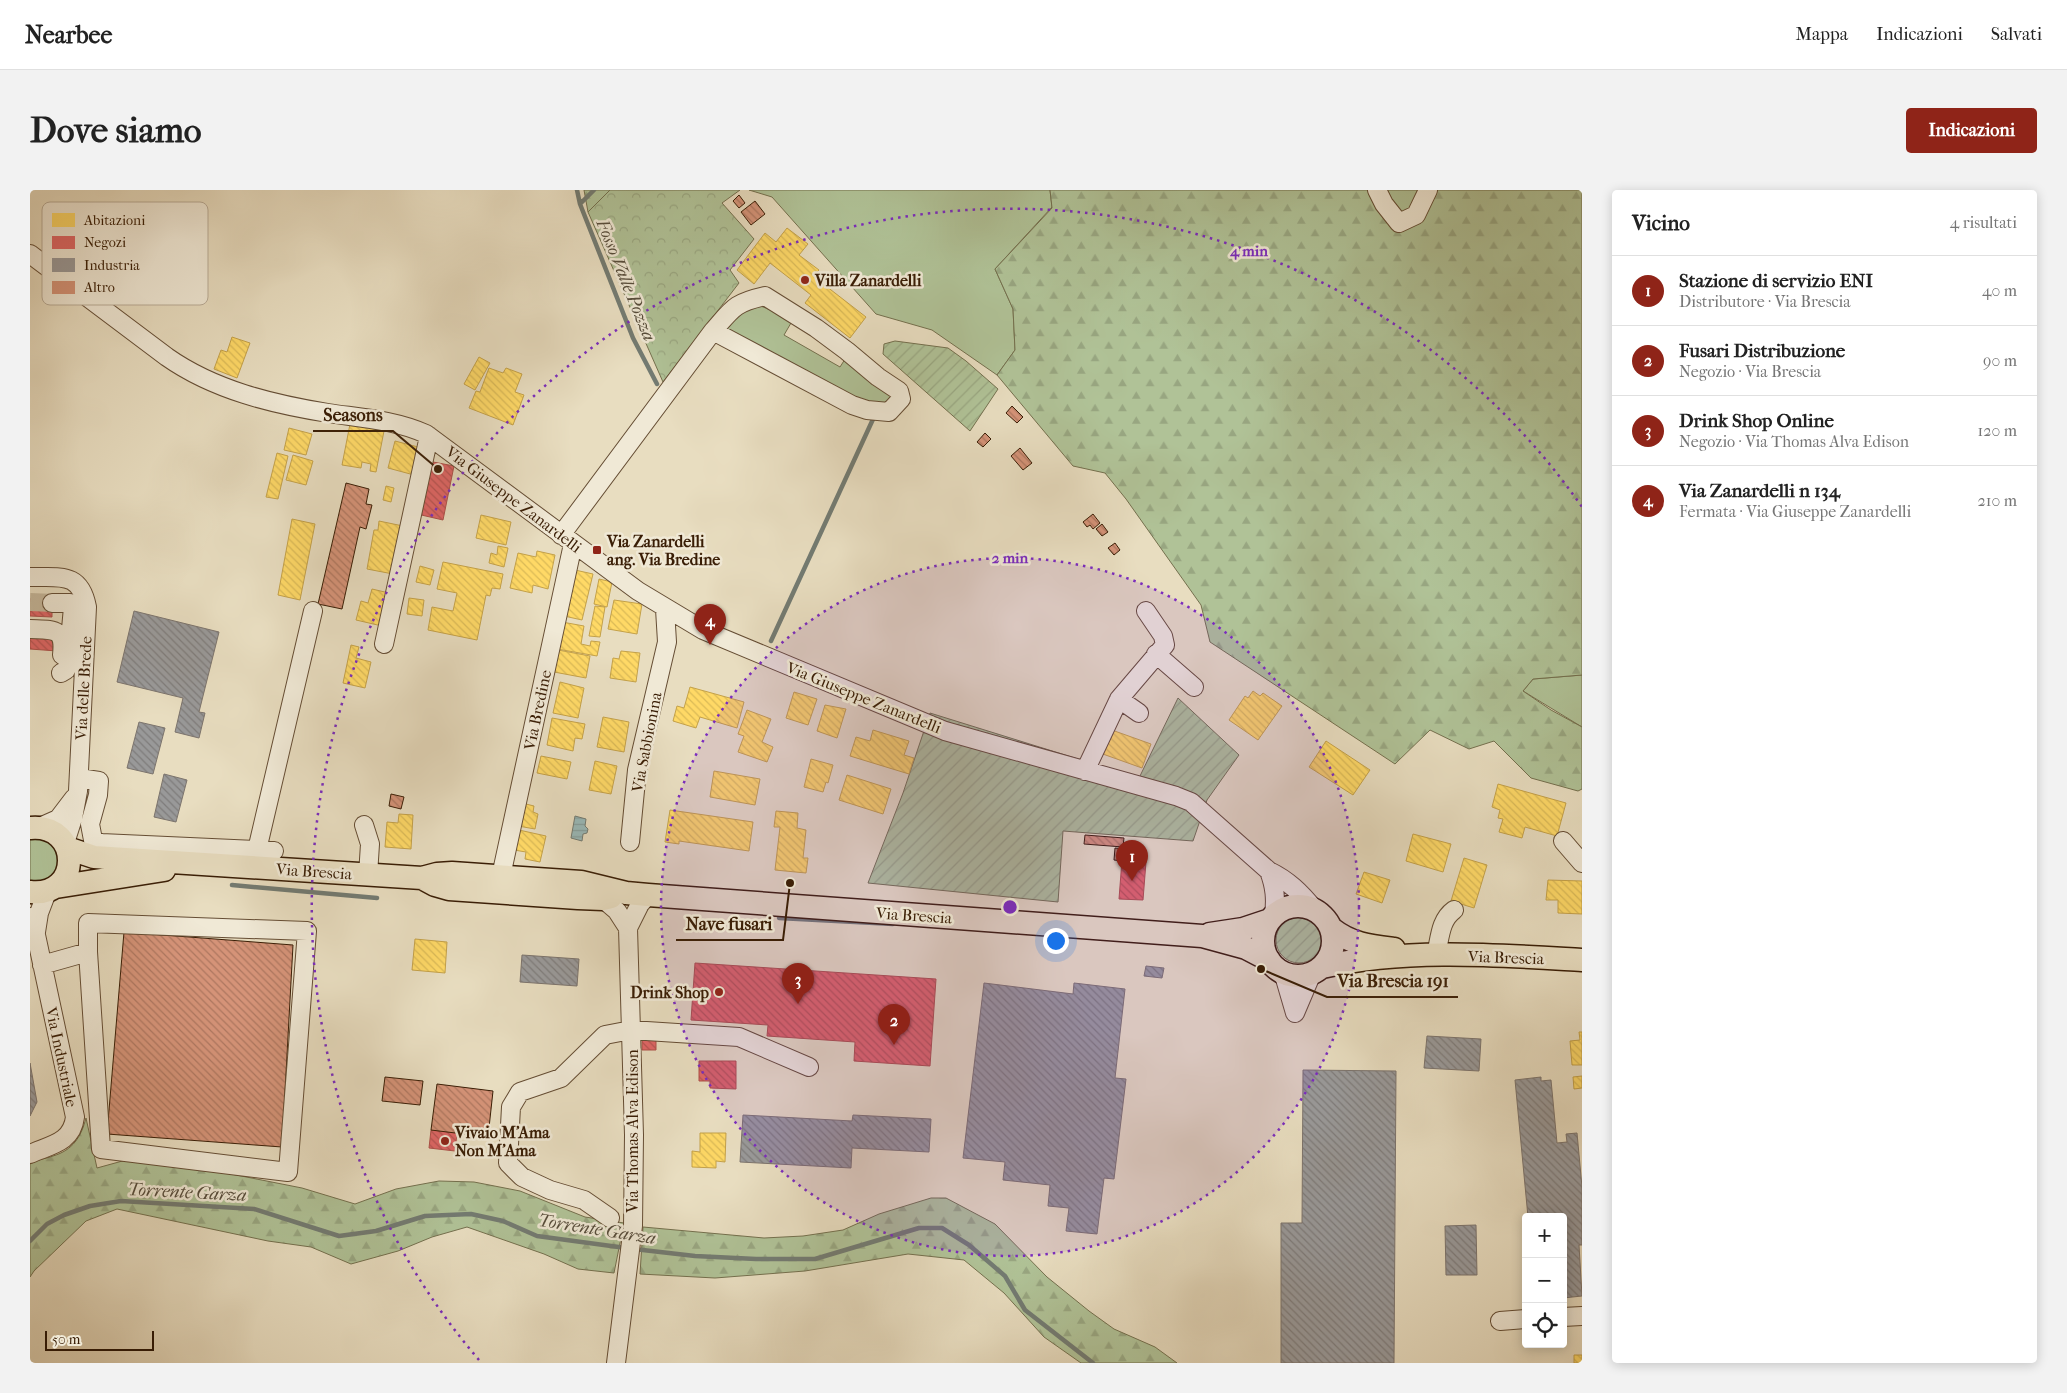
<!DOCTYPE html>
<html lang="it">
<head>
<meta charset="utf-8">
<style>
	:root { --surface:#fff; --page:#f2f2f2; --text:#222; --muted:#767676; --line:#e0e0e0; --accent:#8f2418 }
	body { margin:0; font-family:"IM FELL French Canon",serif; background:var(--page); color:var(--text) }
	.controls { position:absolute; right:15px; bottom:15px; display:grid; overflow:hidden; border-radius:5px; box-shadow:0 2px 12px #0003 }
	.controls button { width:45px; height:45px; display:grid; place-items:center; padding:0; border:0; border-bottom:1px solid var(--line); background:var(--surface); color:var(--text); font:25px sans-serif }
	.scale { position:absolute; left:15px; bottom:12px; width:109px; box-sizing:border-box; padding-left:5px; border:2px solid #391d05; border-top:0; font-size:14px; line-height:18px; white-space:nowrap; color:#391d05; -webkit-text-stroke:4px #f0e9d6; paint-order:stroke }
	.you { position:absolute; left:1025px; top:750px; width:18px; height:18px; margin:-12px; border:4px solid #fff; border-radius:50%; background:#1a73e8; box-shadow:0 0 0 8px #1a73e833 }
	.badge { display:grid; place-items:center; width:32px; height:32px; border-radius:50%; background:var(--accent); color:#fff; font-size:16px; font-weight:700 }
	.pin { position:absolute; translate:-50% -41px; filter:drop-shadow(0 1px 2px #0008) }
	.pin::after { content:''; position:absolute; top:26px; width:18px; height:15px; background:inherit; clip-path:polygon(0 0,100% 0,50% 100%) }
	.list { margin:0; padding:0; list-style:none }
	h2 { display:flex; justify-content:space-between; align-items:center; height:65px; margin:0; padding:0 20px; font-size:21px }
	h2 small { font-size:16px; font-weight:400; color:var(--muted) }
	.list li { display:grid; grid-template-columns:32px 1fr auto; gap:15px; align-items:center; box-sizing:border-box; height:70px; padding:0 20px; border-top:1px solid var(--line) }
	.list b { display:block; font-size:19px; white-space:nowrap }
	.list p { margin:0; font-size:16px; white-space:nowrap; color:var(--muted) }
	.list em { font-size:16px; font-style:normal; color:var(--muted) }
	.icon { flex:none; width:28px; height:28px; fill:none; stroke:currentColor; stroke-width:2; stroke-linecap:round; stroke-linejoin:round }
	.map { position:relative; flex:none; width:1552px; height:1173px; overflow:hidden; border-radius:5px }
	header { display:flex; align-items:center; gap:30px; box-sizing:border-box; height:70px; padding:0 25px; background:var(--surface); border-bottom:1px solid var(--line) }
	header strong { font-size:24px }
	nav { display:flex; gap:28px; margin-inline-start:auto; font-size:18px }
	.intro { display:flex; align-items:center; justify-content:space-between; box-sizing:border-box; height:120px; padding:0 30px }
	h1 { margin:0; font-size:35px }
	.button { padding:12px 22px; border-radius:5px; background:var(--accent); color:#fff; font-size:18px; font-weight:700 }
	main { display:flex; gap:30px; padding:0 30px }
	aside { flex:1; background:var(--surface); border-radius:5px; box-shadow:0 2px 12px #0003 }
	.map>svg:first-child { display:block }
</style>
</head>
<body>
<header>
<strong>Nearbee</strong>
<nav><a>Mappa</a><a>Indicazioni</a><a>Salvati</a></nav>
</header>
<div class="intro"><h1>Dove siamo</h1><a class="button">Indicazioni</a></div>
<main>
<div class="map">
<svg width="1552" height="1173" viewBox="0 0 1552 1173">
	<defs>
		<pattern id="forest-firs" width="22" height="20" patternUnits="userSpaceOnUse" patternTransform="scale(1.25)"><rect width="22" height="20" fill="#b0c297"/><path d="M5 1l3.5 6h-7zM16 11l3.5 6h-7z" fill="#98a681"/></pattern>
		<pattern id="park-crowns" width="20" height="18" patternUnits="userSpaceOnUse" patternTransform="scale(1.25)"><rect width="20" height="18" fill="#b0c297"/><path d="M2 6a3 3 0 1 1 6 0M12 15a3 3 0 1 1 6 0" fill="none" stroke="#98a681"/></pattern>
		<pattern id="garden-furrows" width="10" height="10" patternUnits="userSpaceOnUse" patternTransform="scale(1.25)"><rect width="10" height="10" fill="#b0c297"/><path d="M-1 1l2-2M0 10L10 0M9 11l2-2" fill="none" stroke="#98a681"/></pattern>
		<pattern id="water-rules" width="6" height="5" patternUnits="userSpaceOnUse" patternTransform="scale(1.25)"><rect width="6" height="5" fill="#99baba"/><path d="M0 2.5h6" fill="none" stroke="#859f9e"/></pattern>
		<pattern id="homes-back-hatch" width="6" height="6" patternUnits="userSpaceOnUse" patternTransform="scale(1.25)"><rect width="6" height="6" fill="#ffd966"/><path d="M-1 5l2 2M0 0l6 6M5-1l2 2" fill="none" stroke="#dbba57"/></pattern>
		<pattern id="shops-back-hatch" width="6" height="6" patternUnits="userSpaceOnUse" patternTransform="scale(1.25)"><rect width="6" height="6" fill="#e06666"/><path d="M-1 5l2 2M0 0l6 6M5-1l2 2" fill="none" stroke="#b75352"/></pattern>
		<pattern id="industry-back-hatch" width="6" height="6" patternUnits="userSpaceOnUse" patternTransform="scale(1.25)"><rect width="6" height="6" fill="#999"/><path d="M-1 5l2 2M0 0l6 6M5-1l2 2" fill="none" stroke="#7e7c7b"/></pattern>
		<pattern id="building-back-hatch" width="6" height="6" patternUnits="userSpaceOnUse" patternTransform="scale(1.25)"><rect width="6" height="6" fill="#d59378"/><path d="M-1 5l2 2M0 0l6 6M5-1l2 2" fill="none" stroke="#ae7760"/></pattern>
	</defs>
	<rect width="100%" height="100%" fill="#e8ddc0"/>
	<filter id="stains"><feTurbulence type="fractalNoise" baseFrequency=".004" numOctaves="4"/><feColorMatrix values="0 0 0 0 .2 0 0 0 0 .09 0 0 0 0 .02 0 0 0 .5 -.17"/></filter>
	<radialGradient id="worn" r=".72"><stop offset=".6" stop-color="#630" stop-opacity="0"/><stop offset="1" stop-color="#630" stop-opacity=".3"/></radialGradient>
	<path fill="#b0c297" stroke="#74704e" d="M719,0H1020L1022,17L965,79L983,119L985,160L967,185L902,140L846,124L742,7Z
		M1345,0H1391L1372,39Z
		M721,113C735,117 750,123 761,133L754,145L810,177L817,166L864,205L862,214L831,211L695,138Z
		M1552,485V537L1493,501L1503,489Z
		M0,648C4,648 9,647 12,648C31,654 34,681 16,689C11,692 5,691 0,691Z"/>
	<path fill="url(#forest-firs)" stroke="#74704e" d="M554,0H580L558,22Z
		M1020,0H1345L1372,39L1391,0H1552V485L1503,489L1493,501L1521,520L1552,537V599L1548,601L1501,588L1464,551L1439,559L1400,540L1365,574L1180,452L1171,415L1096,309L1075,283L1043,276L967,185L985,160L983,119L965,79L1022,18Z
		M56,928L67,978L96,970L186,981L272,998L325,1014L366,999L409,991L444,992L490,1001L555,1027L594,1033L584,1083L548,1079L514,1064L437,1037L402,1047L368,1061L321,1074L281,1057L238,1051L87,1019L56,1031L4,1081L0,1087V974C8,969 15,969 23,966C43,960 51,947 56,928Z
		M901,1008H916L965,1034L1017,1087L1059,1121L1084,1139L1125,1157L1147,1173H1051L1014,1147L974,1103L934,1070L878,1064L775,1081L685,1088L610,1084L613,1037L734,1048L773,1046L813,1040L849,1024Z"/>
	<path fill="url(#park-crowns)" stroke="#74704e" d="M580,0H710L692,13L724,49L700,80L709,93L633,192L558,22Z"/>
	<path fill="url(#garden-furrows)" stroke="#74704e" d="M865,151L918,158L936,171L968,199L940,241L853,164L854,154Z
		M1148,508L1209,565L1177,610L1163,651L1033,641L1028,712L838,693L873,603L900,523L1109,588Z
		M1246 750a23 23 0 1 1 46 0a23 23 0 1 1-46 0Z"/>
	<path fill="url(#water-rules)" stroke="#737b72" d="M545,626L556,629L555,636L558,639L557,643L553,644L552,651L541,648Z"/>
	<path fill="url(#homes-back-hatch)" stroke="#c4a149" d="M757,38L778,54L769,65L789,80L783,86L836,127L820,148L775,113L781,105L740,73L724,94L707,80L735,43L746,52Z
		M202,147L220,153L207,188L184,179L191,160L197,162Z
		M449,167L460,173L445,200L434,194Z
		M459,178L473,183L476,178L492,184L485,202L494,205L483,235L439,218L446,201L450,202Z
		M320,234L354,241L346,282L340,281L341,274L332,272L331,278L312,275Z
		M259,238L282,244L276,265L254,260Z
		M365,251L392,258L384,285L358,278Z
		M247,263L258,266L248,309L236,307Z
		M263,265L283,271L276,295L256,290Z
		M356,296L364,298L361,312L353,310Z
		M451,325L481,332L476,355L446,348Z
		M262,329L285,334L270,410L248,405Z
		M349,331L373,336L363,384L337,379L344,340H348Z
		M468,356L478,358L474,377L459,373L461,363L467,365Z
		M507,361L525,365L518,399L503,395L502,403L480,398L488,363L506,367Z
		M413,372L473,384L470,399L462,398L460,406L456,405L447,450L398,440L402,417L423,421L427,403L407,399Z
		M390,376L404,380L400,395L386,392Z
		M545,380L563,384L552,430L534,426Z
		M569,389L582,392L577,417L564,414Z
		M342,399L359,403L352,436L326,430L331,411L338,413Z
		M379,408L394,410L392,426L377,424Z
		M584,410L612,414L607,444L578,439Z
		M565,416L575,417L570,447L559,446Z
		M532,432L554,436L551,454L560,456L561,451L570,452L567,466L527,459Z
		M321,455L329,457L326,468L341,472L335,498L313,493Z
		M528,460L560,466L556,488L524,482Z
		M591,461L610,463L606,492L580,488L583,468L589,469Z
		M530,492L554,498L548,528L523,523Z
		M660,497L714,512L707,538L670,527L666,538L643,531L647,516L654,518Z
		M1223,501L1230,506L1233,503L1252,516L1228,550L1199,530L1215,506L1218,508Z
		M764,502L787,509L778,535L756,528Z
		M795,515L816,519L807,548L787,541Z
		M717,520L741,529L732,552L743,557L737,572L708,562L714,546L708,544Z
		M573,527L599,532L594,562L567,557Z
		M522,528L555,534L552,549L545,548L543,561L517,555Z
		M1079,539L1121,554L1112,578L1070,563Z
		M843,540L879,551L874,565L884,568L879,584L820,566L826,547L840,551Z
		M1296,551L1340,580L1323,605L1279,577Z
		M511,566L541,572L537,589L507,583Z
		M781,569L803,575L798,593L796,592L793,602L774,597Z
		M565,571L587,576L581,604L559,600Z
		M684,581L730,589L725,615L680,607Z
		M817,585L861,599L853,624L809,610Z
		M1468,594L1536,613L1527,646L1495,637L1492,648L1469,642L1473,629L1468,628L1470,620L1462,617Z
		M492,613L504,616L503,622L508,624L505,639L488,636Z
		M640,620L723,632L719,661L649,651V654L635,652Z
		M746,621L768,623L767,638L776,640L773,668H778L776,683L745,680L750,637H744Z
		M369,624L383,625L381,659L355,657L357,632L368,633Z
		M489,640L516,646L510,672L495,669L496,662L484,660Z
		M1383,644L1421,654L1413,682L1376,671Z
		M1434,668L1457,675L1444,718L1421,711Z
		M1334,682L1360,690L1352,713L1326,704Z
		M1518,690L1552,691V724L1528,723V710H1516Z
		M385,749L417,752L415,783L382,780Z
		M1549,842H1552V875H1542L1540,851L1550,850Z
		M1552,886V898L1544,899L1543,887Z
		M670,943H696L695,972L686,971V978L662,977V961L670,962Z
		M1544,1165H1552V1173H1544Z"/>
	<path fill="url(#shops-back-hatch)" stroke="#ae5049" d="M398,271L424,276L413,330L387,324Z
		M0,409L22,410V427L0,426Z
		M0,448L27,449V461L0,459Z
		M1092,670L1116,672L1113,710L1089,709Z
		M665,773L906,789L900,876L824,871L825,852L737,846L738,835L661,830Z
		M612,850H626V860H612Z
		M669,871H706V899L680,898V891H669Z
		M401,940L427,943L425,961L399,958Z"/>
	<path fill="url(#industry-back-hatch)" stroke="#7c746d" d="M104,421L189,442L169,522L175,523L169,548L145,542L153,508L87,492Z
		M109,532L135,538L123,584L97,578Z
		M134,584L157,590L146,632L124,627Z
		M492,765L549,769L547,796L490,792Z
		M1116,776L1134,778L1132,788L1114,786Z
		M954,793L1043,804L1044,793L1095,799L1085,888L1096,889L1084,989L1074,988L1067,1044L1036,1041L1039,1018L1018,1016L1020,995L973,990L975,972L933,968Z
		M1397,846L1451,849L1449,881L1394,878Z
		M0,873L7,912L0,926Z
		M1273,880L1366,881L1364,1173H1251V1033H1272Z
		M1511,887V891L1521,890L1527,953L1537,952L1536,944L1547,943L1552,997V1055H1549L1552,1106L1533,1108V1027H1498L1485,890Z
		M713,925L822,931L823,925L901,929L899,962L822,958L821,978L710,972Z
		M1446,1035L1447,1085H1416L1415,1036Z"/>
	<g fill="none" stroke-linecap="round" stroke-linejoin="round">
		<path stroke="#737b72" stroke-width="4.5" d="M547,0L550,14
			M564,0L550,14L603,148L627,194
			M741,451L844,227
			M202,695L347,708
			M749,728L863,734
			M0,1051L17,1034L34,1025L60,1016L91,1011L224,1019L309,1046L346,1041L395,1026L441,1024L473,1031L507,1046L596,1058
			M604,1059L665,1066L726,1069H785L889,1038H912L939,1055L975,1086L995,1120L1063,1173"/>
	</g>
	<path fill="url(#building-back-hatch)" stroke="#391d05" d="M709,5L715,13L709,18L703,11Z
		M725,11L735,24L721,35L711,22Z
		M982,216L993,227L987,233L976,223Z
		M955,243L961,249L953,257L947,252Z
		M990,258L1002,273L993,280L981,266Z
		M316,293L339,299L336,314L342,315L336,339L330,337L312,419L288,414Z
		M1063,324L1070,333L1063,339L1060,335L1057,337L1053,332Z
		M1072,334L1078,342L1072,346L1066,339Z
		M1085,353L1090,360L1084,365L1078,358Z
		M361,604L374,607L371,619L359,616Z
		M1055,645L1094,648L1093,657L1054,654Z
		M1085,658L1114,661L1113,673L1084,670Z
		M94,742L263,755L252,957L77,944Z
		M355,887L393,891L390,915L352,911Z
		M407,894L463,901L458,947L401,940Z"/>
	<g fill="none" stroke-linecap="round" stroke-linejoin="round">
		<path stroke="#c5b79b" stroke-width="18" stroke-dasharray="18 9" stroke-linecap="butt" d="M0,412L22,413"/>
		<g stroke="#654d34" stroke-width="20">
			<path id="minor" d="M1347,0L1354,14L1369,33L1386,25L1398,0
				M0,64L137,167C184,200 242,214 298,223C331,228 365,230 396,244L608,401L673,440L915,541L1146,606L1161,612L1239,681C1258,690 1271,703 1284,719
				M531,345L683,141C703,118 704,113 735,106L786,138L817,161L848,187L869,201L871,209L859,222L837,220L822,215L683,141
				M0,387C30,388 50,381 57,417L48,601L43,628L35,653
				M22,413H40L43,417L38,473L36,480L31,483
				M0,439C23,440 35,437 32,465
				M354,454L399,246
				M1126,464L1164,497
				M1089,509L1109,523
				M1055,581L1089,509L1135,455L1133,446L1116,421
				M49,588L69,591L68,605L60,634L63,650L71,653L227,660L283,421
				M334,635L340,654L338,685
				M10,637L28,629L44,608
				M1533,651L1552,673
				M600,652L607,580L637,452L635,419
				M227,660L244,661
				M1239,681C1245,697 1246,709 1244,725
				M471,686L543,354
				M573,709L587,721L598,738
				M0,727L6,745L45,927C42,953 20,955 0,964
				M6,742L9,723L17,702
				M1406,765C1410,748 1410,730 1424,720
				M12,775L58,762L71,959L258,982L277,741L58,733V762
				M1253,782L1265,823
				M1265,823L1282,783
				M580,1028L554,1010L520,1000L492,987L478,973L481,917L490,902L531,888L575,845L601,840L709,847L779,877
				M1533,1127L1552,1126
				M1470,1131L1496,1129
				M586,1173L603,1036L604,945L598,738L610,714L618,705"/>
		</g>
		<g stroke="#391d05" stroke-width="25">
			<path id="major" d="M0,638C52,633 52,708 0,702
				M37,658L64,667L392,688L407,684L422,683L551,692L596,703L618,705L1172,746L1216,758L1239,770
				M392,688L405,695L419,699L548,708L573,709L581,707
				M26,697L134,680
				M1233 751a35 35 0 1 1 70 0a35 35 0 1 1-70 0Z
				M1302,739C1321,754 1340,756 1364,759
				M1180,744L1213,739L1240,730
				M1292,777C1377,758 1466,765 1552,770"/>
		</g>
		<use href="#minor" stroke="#f0e9d6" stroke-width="18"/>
		<use href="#major" stroke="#e8ddc0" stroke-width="22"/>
	</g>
	<circle cx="980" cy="717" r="349" fill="#7b2cbf" fill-opacity=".12"/>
	<g fill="none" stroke="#7b2cbf" stroke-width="2.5" stroke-dasharray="2.5 5">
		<circle cx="980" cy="717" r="349"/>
		<path d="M449 1170A698 698 0 1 1 1552 317"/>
	</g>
	<g fill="#8f2418" stroke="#f0e9d6" stroke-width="2">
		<circle cx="775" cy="90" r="5"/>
		<rect x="562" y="355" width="10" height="10" rx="2.5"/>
		<circle cx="689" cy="802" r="5"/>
		<circle cx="415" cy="951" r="5"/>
	</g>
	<g text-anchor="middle" stroke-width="5" stroke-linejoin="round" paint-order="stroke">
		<g font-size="16" font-weight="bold" fill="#391d05" stroke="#f0e9d6" text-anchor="start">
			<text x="785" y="96">Villa Zanardelli</text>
			<text x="577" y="357">Via Zanardelli<tspan x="577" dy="18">ang. Via Bredine</tspan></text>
			<text x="679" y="808" text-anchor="end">Drink Shop</text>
			<text x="425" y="948">Vivaio M'Ama<tspan x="425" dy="18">Non M'Ama</tspan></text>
		</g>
		<g font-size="16" fill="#391d05" stroke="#f0e9d6">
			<text transform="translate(484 309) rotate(37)" y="6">Via Giuseppe Zanardelli</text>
			<text transform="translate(53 498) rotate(-87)" y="6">Via delle Brede</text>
			<text transform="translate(834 507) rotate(22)" y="6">Via Giuseppe Zanardelli</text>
			<text transform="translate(507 520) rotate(-78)" y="6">Via Bredine</text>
			<text transform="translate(616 552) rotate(-79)" y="6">Via Sabbionina</text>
			<text transform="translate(284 681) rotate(4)" y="6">Via Brescia</text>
			<text transform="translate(884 725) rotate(4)" y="6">Via Brescia</text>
			<text transform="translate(1476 767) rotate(2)" y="6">Via Brescia</text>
			<text transform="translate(32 867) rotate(78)" y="6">Via Industriale</text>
			<text transform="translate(602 941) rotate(-90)" y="6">Via Thomas Alva Edison</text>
		</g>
		<g font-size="18" font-style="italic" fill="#564c3b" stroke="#f0e9d6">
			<text transform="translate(596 90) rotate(68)" y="6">Fosso Valle Pozza</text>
			<text transform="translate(157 1002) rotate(3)" y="6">Torrente Garza</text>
			<text transform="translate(567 1039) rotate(9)" y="6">Torrente Garza</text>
		</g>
	</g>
	<rect x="12" y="12" width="166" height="103" rx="8" fill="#f0e9d6" stroke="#b9ac97" stroke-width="1"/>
	<rect x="22" y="23" width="23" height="14" fill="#ffd966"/>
	<rect x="22" y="46" width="23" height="13" fill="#e06666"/>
	<rect x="22" y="68" width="23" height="14" fill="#999"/>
	<rect x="22" y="91" width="23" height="13" fill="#d59378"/>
	<g font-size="14" fill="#391d05">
		<text x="54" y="35">Abitazioni</text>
		<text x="54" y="57">Negozi</text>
		<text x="54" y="80">Industria</text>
		<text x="54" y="102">Altro</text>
	</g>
	<circle cx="980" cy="717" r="8" fill="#7b2cbf" stroke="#f0e9d6" stroke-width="2.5"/>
	<g font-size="15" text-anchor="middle" font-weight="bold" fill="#7b2cbf" stroke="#f0e9d6" stroke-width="5" stroke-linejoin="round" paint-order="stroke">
		<text x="1219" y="66">4 min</text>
		<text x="980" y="373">2 min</text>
	</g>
	<path fill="none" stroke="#391d05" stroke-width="2" d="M408 279L363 241H283M760 693L753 750H646M1231 779L1297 807H1428"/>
	<g fill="#391d05" stroke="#f0e9d6" stroke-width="2">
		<circle cx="408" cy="279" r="5"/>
		<circle cx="760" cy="693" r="5"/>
		<circle cx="1231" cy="779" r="5"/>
	</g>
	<g font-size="18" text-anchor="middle" font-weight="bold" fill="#391d05" stroke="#f0e9d6" stroke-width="5" stroke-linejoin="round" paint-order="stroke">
		<text x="323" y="231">Seasons</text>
		<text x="699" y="740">Nave fusari</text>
		<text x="1363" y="797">Via Brescia 191</text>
	</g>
	<rect width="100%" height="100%" filter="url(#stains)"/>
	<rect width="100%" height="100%" fill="url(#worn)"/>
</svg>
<div class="controls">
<button>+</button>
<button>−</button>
<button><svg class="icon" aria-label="locate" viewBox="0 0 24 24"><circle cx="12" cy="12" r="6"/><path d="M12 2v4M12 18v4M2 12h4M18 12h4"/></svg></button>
</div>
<div class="scale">50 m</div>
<div class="you"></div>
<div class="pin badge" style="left:1102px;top:691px">1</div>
<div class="pin badge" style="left:864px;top:855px">2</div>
<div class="pin badge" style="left:768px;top:814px">3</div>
<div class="pin badge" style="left:680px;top:455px">4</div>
</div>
<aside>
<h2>Vicino<small>4 risultati</small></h2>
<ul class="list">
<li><span class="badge">1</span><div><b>Stazione di servizio ENI</b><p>Distributore · Via Brescia</p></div><em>40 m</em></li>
<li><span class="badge">2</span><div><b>Fusari Distribuzione</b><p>Negozio · Via Brescia</p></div><em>90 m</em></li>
<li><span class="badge">3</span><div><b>Drink Shop Online</b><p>Negozio · Via Thomas Alva Edison</p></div><em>120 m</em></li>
<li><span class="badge">4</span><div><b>Via Zanardelli n 134</b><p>Fermata · Via Giuseppe Zanardelli</p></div><em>210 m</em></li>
</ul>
</aside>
</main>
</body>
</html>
